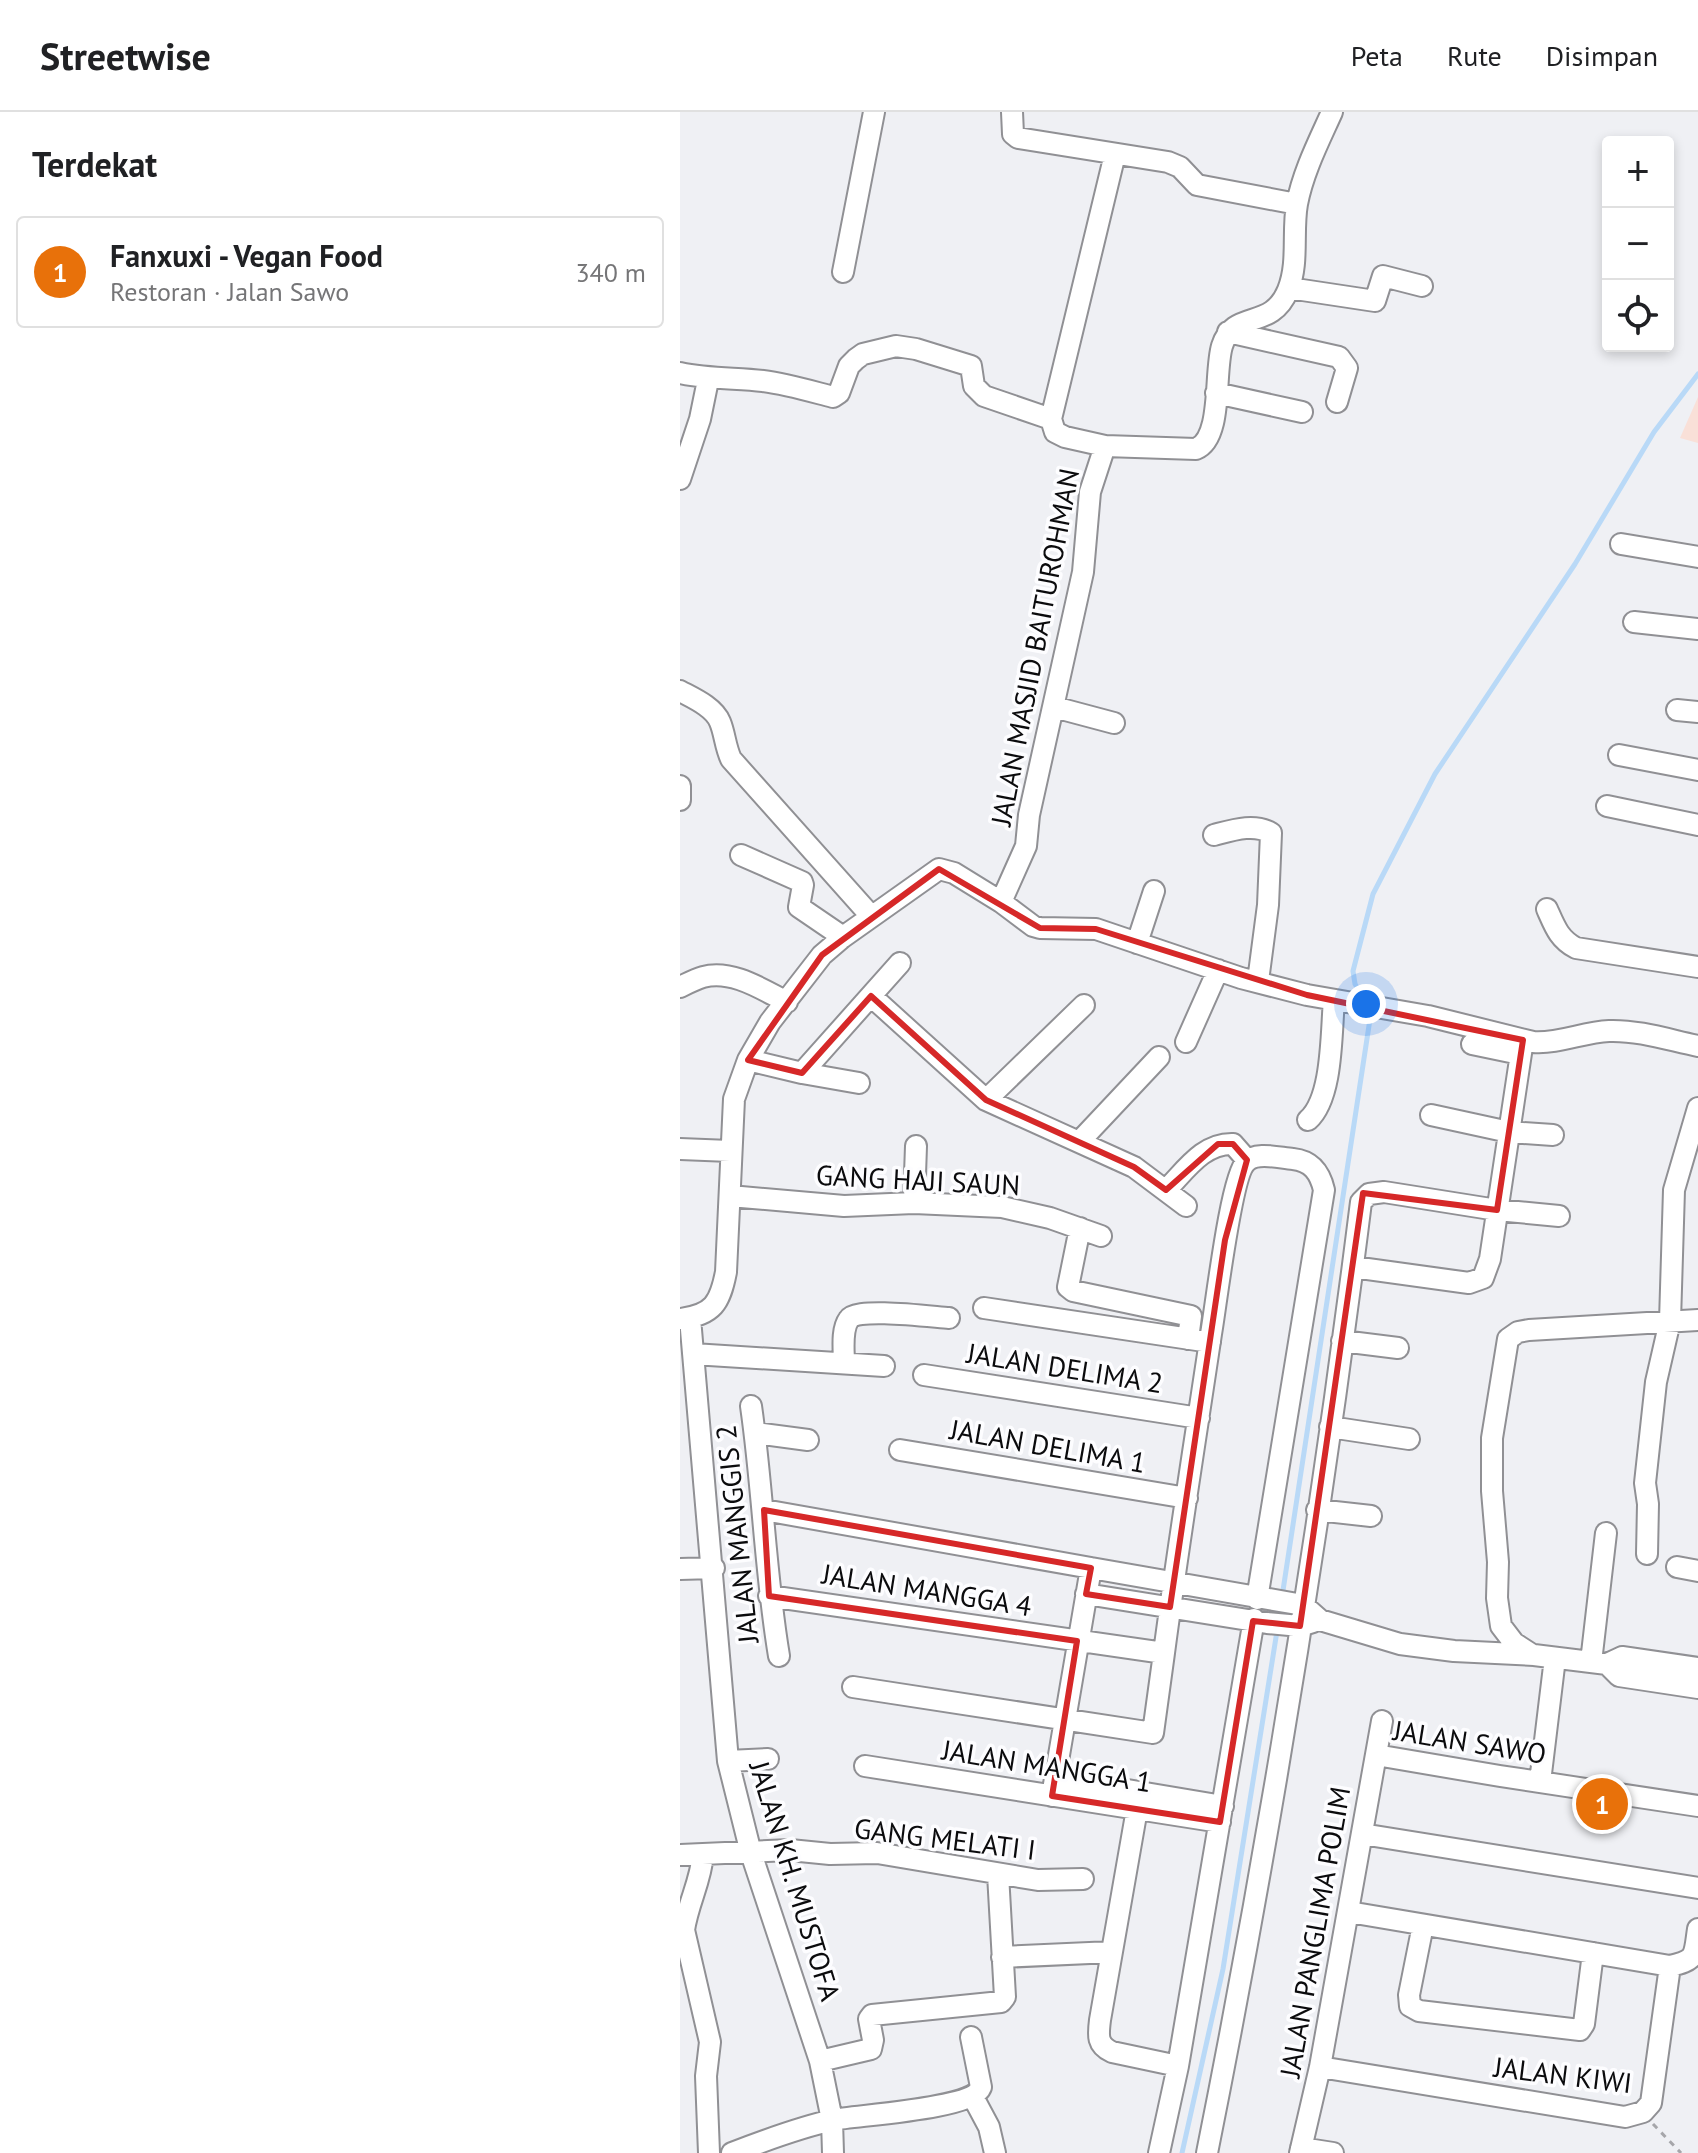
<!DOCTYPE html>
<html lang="id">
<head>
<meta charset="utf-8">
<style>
	:root { --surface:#fff; --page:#f6f6f6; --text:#202124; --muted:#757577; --line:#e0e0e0; --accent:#db2777 }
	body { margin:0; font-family:"PT Sans",sans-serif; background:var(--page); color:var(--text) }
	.controls { position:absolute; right:24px; top:24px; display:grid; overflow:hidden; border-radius:8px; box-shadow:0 4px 12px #0003 }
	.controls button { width:72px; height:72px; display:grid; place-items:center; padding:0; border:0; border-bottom:2px solid var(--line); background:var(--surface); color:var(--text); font:40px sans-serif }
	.you { position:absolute; left:686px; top:892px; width:28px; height:28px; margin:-20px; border:6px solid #fff; border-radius:50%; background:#1a73e8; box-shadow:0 0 0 12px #1a73e833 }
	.badge { display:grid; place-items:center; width:52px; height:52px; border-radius:50%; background:var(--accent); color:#fff; font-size:26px; font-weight:700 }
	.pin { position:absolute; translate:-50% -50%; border:4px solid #fff; box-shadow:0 2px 8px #0006 }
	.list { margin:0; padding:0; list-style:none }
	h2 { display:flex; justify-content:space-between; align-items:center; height:104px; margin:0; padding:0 32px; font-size:34px }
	h2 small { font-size:26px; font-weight:400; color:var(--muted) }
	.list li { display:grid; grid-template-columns:52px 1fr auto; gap:24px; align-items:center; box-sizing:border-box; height:112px; margin:0 16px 16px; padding:0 16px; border:2px solid var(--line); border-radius:8px }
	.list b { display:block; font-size:30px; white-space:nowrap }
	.list p { margin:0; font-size:26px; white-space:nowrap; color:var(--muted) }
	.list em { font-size:26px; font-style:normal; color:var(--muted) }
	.icon { flex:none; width:44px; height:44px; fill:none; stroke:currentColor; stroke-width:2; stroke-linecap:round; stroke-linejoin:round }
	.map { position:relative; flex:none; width:1018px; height:2041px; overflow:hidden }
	header { display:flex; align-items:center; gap:48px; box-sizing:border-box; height:112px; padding:0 40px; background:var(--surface); border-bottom:2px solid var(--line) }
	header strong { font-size:38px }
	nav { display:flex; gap:44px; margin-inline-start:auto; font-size:28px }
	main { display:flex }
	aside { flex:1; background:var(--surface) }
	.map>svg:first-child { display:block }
</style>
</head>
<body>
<header>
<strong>Streetwise</strong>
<nav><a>Peta</a><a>Rute</a><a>Disimpan</a></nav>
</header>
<main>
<aside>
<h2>Terdekat<small></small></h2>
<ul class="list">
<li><span class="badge" style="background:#e8710a">1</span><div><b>Fanxuxi - Vegan Food</b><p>Restoran · Jalan Sawo</p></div><em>340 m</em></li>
</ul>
</aside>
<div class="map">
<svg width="1018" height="2041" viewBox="0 0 1018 2041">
	<rect width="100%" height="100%" fill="#eff0f4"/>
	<path fill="#f9e0d8" d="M1018,285V331L1000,326Z"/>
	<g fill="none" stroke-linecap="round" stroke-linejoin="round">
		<path stroke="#b9d9f7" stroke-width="5" d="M683,885L675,872L673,859L693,782L755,662L895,452L974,320L1018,262
			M602,1485L690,907L688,898
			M502,2041L543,1857L597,1519"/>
	</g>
	<path fill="#77787c" d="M908,1691L930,1694L927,1717L905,1714Z"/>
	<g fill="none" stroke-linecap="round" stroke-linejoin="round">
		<g stroke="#909094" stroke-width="24">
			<path id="minor" d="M332,0L333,22L338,26L488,50L500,55L517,73L617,92
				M163,160L194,0
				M609,176L695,189L703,164L742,174
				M548,220L659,245L667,256L657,290
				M0,261C28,267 55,266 83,269C107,272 130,279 153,285L159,281L169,254L176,247L183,242L216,234L236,237L291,254L294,274L304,284L371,307
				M536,281L622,300
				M425,334L385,325L375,320L371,307L435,42
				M0,367L20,307L28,268
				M941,432L1018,445
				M954,510L1018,517
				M0,579C13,586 34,595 40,610C45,622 45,634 51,647L191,804
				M374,595L434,611
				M997,598L1018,600
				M939,643L1018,658
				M0,674V688
				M927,694L1018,713
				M534,723C553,718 574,711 591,721L588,793L578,869
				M61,743L122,770L123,773L119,795L163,825
				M321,790L346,734L349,703L403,460L410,380L425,334L516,337C543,326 534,260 542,234C554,196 591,220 608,178C619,151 612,120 617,92C623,60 639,29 652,0
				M867,797C875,815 879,827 896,836L1018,855
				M457,831L474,779
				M0,875C8,871 16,867 23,865C52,857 83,878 107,890
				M191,884L306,988L454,1055L506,1094
				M506,930L538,858
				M792,932L840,942
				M68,948L122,961L220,851
				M122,961L179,971
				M306,988L404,893
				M751,1003L829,1020L873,1023
				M628,1008C653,986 651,921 654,888
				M400,1029L479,945
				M0,1037L50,1039
				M486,1078C506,1058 523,1031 553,1032L567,1048
				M50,1084L164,1094L234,1091L322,1095L370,1106L421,1124
				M234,1091L236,1034
				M400,1116L388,1175L393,1179L511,1204L508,1227
				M673,1155L789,1171L803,1166L810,1147L843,928
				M304,1196L530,1230
				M10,1206L48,1649L71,1741L140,1949L152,2008L153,2041
				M0,1207C33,1203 40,1191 46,1160L54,987L68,948L90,910L142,843L163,825L259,757L274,761L321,790L353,814L360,816L416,817L561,866L627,883L748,904L853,930C879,932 903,920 929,919C959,918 989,928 1018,934
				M662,1229L718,1236
				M13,1242L204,1254
				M164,1251C164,1238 161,1218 169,1207C176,1195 253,1205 269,1206
				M244,1263L519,1306
				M71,1294C83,1377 85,1461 99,1544
				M650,1315L729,1327
				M75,1321L128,1328
				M220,1338L507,1386
				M84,1398L411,1456L372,1684
				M637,1398L691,1404
				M967,1442L968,1392L965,1371L976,1270L990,1209L994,1078L1018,996
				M997,1455L1018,1459
				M411,1456L623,1493L640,1508L720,1532L774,1539L854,1543L927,1552
				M0,1457L34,1456
				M406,1482L587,1511L620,1514L633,1510
				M89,1484L484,1541L473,1621L173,1575
				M484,1541C498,1435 515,1329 531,1222C536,1194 551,1064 566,1050C576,1039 599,1046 613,1047C632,1049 640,1061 644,1078L577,1487
				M851,1542L834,1531L821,1514L817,1486L818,1450L812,1379V1326L828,1227L838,1220L849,1218L1018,1208
				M911,1550L926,1421
				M927,1552L939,1564L1018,1576
				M927,1552L942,1545L1018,1556
				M696,1643L820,1664L1018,1694
				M48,1649L88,1647
				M185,1654L540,1710
				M375,1666L543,1694
				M860,1670L875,1546
				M457,1697L420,1908C418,1924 417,1933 432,1940L498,1954
				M682,1722L1018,1776
				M23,1742C21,1769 8,1791 4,1818L30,1930L26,1964L29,2041
				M0,1743L110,1738L150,1742L197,1741L358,1768L403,1767
				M669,1800L990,1854C1017,1848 1014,1844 1018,1817
				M743,1813L729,1883L730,1894L739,1899L900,1918L904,1912L913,1841
				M322,1845L432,1840
				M140,1949L191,1937L193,1928L189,1907L192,1903L321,1890L325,1885L318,1762
				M640,1955L945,2005L963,2000L971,1991L990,1854
				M293,1985L309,2015L315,2041
				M621,2036L653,2041
				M52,2041C83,2029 121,2015 153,2008C178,2003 294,1997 301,1975L291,1925
				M479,2041L498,1954L574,1507
				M527,2041C590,1726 641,1409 681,1090L689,1082L704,1080L817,1098L879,1104
				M620,2041L640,1955L702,1609"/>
		</g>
		<path stroke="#a6a6aa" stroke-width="3" stroke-dasharray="6 6" stroke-linecap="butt" d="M973,2012L1001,2041"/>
		<use href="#minor" stroke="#fff" stroke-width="20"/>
	</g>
	<path fill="none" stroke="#d62828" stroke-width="6" stroke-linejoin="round" d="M259,757L360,816L416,817L627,883L843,928L817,1098L683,1081L620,1514L573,1509L540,1710L372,1684L397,1529L89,1484L84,1398L411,1456L406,1482L490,1495L545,1128L567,1048L553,1032H538L486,1078L454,1055L306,988L191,884L122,961L68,948L142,843Z"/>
	<g text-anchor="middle" stroke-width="7" stroke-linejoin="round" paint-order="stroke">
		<g font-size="28" fill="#0b0b0d" stroke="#fdfdff">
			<text transform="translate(355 535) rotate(-79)" y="10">JALAN MASJID BAITUROHMAN</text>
			<text transform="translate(238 1068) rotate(3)" y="10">GANG HAJI SAUN</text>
			<text transform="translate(385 1256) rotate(9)" y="10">JALAN DELIMA 2</text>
			<text transform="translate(368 1334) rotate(10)" y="10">JALAN DELIMA 1</text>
			<text transform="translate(57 1422) rotate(-96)" y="10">JALAN MANGGIS 2</text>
			<text transform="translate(247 1478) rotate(9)" y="10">JALAN MANGGA 4</text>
			<text transform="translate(790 1630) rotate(9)" y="10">JALAN SAWO</text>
			<text transform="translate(367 1654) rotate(9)" y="10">JALAN MANGGA 1</text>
			<text transform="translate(265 1727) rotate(7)" y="10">GANG MELATI I</text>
			<text transform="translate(115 1769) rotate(73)" y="10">JALAN KH. MUSTOFA</text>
			<text transform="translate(635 1820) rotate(-80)" y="10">JALAN PANGLIMA POLIM</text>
			<text transform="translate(883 1963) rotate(7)" y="10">JALAN KIWI</text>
		</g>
	</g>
</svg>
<div class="controls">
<button>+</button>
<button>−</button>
<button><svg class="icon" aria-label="locate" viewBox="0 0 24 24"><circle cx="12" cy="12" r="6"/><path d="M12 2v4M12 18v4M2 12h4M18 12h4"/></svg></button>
</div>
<div class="you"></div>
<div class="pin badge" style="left:922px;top:1692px;background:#e8710a">1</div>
</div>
</main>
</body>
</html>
